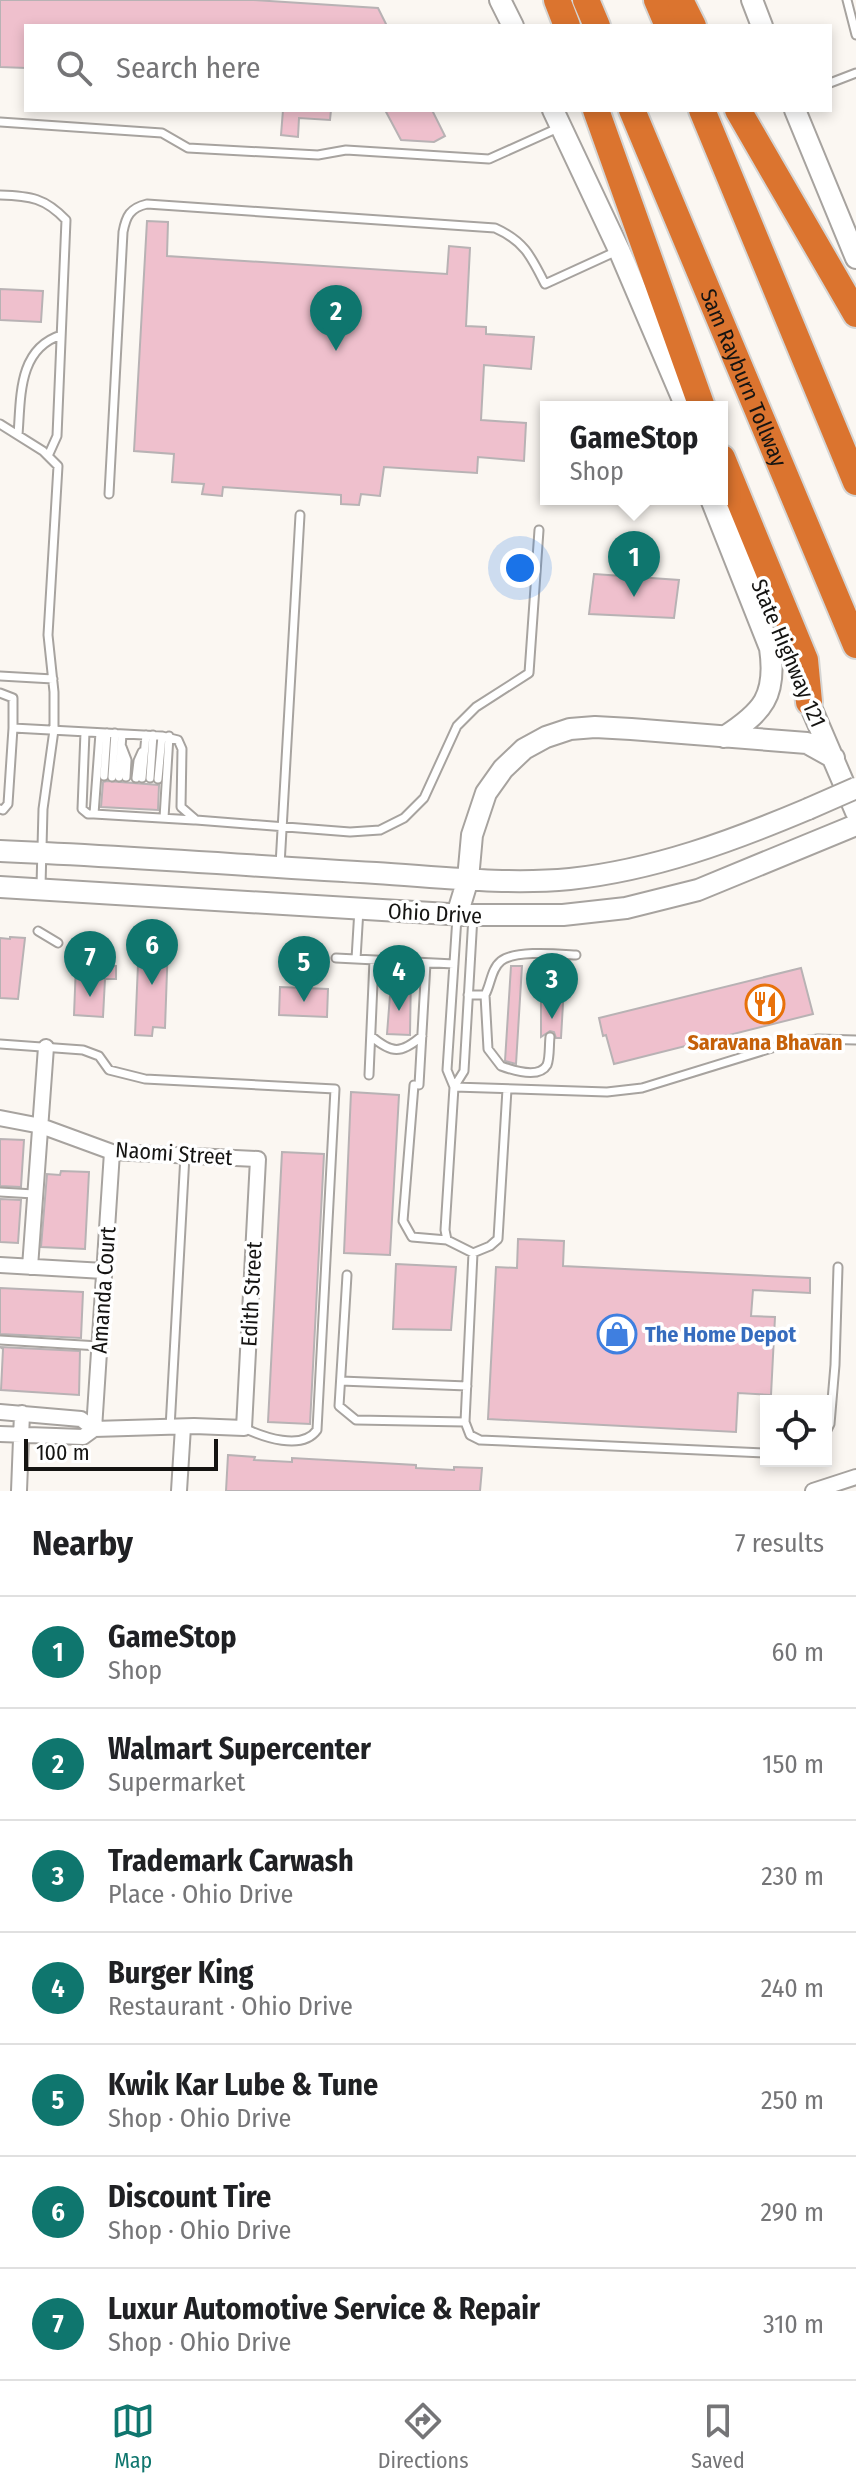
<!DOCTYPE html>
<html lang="en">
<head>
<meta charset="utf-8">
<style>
	:root { --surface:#fff; --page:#f2f2f2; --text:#202124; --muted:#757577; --line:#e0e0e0; --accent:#0f766e }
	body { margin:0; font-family:"Fira Sans Condensed",sans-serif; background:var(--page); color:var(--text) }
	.controls { position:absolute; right:24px; bottom:24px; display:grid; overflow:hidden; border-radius:0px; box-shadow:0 4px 12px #0003 }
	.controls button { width:72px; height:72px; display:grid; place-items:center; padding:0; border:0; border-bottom:2px solid var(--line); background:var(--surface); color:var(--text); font:40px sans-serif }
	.scale { position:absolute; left:24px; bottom:20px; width:194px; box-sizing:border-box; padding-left:8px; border:4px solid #151412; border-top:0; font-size:22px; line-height:28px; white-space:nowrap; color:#151412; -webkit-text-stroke:6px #fff; paint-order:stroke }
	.you { position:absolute; left:520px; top:568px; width:28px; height:28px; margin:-20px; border:6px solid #fff; border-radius:50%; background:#1a73e8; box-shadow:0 0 0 12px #1a73e833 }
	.badge { display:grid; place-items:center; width:52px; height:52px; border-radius:50%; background:var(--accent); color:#fff; font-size:26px; font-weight:700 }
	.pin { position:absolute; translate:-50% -66px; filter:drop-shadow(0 2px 4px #0008) }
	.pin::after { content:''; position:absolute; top:42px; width:28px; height:24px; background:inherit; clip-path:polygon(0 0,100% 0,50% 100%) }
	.popup { position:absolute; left:540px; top:401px; width:188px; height:104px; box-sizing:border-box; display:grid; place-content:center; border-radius:0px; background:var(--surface); filter:drop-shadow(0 2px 6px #0005); font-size:26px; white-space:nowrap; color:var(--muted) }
	.popup b { font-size:30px; color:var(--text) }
	.popup::after { content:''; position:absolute; left:50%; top:100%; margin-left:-16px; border:16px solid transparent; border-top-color:var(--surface) }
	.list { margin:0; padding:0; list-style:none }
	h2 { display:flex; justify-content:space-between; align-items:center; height:104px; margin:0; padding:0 32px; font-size:34px }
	h2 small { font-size:26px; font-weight:400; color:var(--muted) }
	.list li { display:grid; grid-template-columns:52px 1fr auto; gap:24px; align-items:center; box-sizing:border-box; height:112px; padding:0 32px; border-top:2px solid var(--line) }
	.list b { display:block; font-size:30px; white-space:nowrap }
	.list p { margin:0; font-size:26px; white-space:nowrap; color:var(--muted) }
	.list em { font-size:26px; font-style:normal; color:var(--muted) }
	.icon { flex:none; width:44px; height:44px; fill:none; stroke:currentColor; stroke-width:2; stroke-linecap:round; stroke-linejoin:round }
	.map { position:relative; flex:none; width:856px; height:1491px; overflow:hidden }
	.search { position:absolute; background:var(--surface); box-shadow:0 4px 12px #0003; left:24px; right:24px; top:24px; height:88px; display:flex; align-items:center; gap:20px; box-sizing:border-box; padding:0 28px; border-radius:0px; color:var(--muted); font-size:30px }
	.sheet { height:888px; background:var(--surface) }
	nav { display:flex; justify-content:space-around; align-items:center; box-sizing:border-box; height:112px; border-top:2px solid var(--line); background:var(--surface); font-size:22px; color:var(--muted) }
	nav a { display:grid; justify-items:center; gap:4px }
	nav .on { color:var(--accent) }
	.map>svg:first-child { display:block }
</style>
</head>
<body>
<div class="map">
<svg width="856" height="1491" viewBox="0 0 856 1491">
	<rect width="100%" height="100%" fill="#fbf7f2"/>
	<path fill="#efc0cd" stroke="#b8b2b4" stroke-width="2" d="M0,0H254L378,8L387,26H26V68L0,67Z
		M283,110H331L330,120L299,118L298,137L281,135Z
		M385,110H432L445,136L434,142L401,140Z
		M147,221L168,222L167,256L447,274L449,246L470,248L466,326L486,327V334L534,337L531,369L484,365L481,420L526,423L524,461L478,457L477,473L384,467L380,496L361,494L359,505L341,504V495L223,487L222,496L202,494L204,484L172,482L174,454L134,451Z
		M0,289L43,291L41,322L0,320Z
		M594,574L679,580L674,618L589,614Z
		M107,781L159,785L158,810L101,807L103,782Z
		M10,937L25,938L18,999L0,998V938L10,939Z
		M139,941L168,943L165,1028L153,1027L152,1036L135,1035Z
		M76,964L116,966V979H105L103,1017L74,1015Z
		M511,966H522L516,1064L505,1061Z
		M801,968L813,1014L614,1064L606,1035L603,1036L599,1018Z
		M541,969H549L551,974L555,975L562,969H565L561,1038H556L554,1032L550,1031L541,1037Z
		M392,970L411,971L410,1035L387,1034Z
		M280,987L328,989L327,1017L279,1015Z
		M351,1092L399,1095L390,1255L344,1253Z
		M0,1139L24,1140L21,1187L0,1186Z
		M282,1152L324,1154L310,1424L268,1422Z
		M61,1171L89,1172L85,1249L41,1247L47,1174L60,1175Z
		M0,1199L21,1200L18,1243L0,1242Z
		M518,1239L564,1241L563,1266L810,1278V1293L753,1290L751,1316L775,1317L771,1395L738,1393L736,1432L488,1419L496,1267L517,1268Z
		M396,1264L456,1267L451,1330L393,1329Z
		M0,1288L83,1292L81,1338L0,1334Z
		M0,1347L80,1351L79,1395L1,1390L3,1349Z
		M228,1455L255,1457L254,1460L292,1462V1458L416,1465V1468L454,1470V1467L482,1468L480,1491H226Z"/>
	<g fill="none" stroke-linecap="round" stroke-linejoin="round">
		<g stroke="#a7a39f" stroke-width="11">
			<path id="service" d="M847,0L856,35
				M830,83L856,73
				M0,122L162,133L188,148L318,155L346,150L489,159L558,128
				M0,195C31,196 45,198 66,220L57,436L48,456
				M0,424L43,451L58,466L48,635L54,692V730L43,809L41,886
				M18,435C21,396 18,349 61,335
				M109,494L123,232C126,216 130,208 147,204L495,228C524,241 531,256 545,284L617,251
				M0,676L53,679
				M0,693L13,698V728
				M85,732L82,809L88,814H94
				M100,733L94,814L194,820
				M122,747L127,760L126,777
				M104,776L107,733
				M112,777L115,733
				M119,777L122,734
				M136,778L138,761L142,752
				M142,778L146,735
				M150,778L153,735
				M158,779L162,736
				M0,809L3,810L8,804L13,728L162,736L178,740L182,749L181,807L196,820L350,832L380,830L404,818L424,798L457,726L476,707L529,673L539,530
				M164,818L169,736
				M280,865L300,515
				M457,917L447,1070L454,1087L445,1230L447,1240L473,1253L490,1246L498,1239L507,1089
				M38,931L58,943
				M336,958L454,964
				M356,959L359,909
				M555,969L556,954
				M468,995H485C491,984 491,969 501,961C515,950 558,954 576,955
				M485,995L488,1049L501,1066C512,1070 539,1079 547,1065C550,1058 549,1045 550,1037
				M371,1036C392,1054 401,1054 422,1036
				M0,1044L83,1050L99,1056L109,1070L145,1079L335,1089L317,1430C302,1451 263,1437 244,1428
				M369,1075L374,960
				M414,1085L403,1221L412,1237L447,1240
				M419,1085L426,963
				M454,1087L607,1092L642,1088L788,1043L818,1039L856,1040
				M454,1087L464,1071L473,916
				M0,1192L34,1194
				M473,1253L465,1422L470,1435L480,1440L766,1453
				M347,1275L339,1406L356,1420L465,1422
				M0,1340L99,1346
				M341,1381L467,1386
				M170,1428L185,1155
				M826,1432L830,1424L835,1365L838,1267"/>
		</g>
		<g stroke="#a7a39f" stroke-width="18">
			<path id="minor" d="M0,1118L41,1126L112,1152L258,1159L244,1428L194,1426L94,1429L83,1437L0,1434
				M0,1265L104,1271
				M30,1267L46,1047
				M0,1412L81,1419L94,1429
				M94,1429L112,1152
				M19,1491L22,1413
				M179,1491L183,1427
				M813,1491L856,1477"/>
		</g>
		<g stroke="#a7a39f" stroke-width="24">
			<path id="secondary" d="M500,0L513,26
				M752,0L762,26
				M553,110L619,250L686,407
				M795,110L856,258
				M722,493L764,595
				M711,499L770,648C777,696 763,712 724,737
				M804,691L856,812
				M0,851C126,856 251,866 376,873C440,877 506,885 570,879C654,870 732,841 808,809
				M0,887L465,915H563L626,908L698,890L856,825
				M457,915L468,879L472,835L486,793L503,769L524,749L546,737L570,729L595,727L631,729L807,743L834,758"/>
		</g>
		<g stroke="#d5d5d4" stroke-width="30">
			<g id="motorway">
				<path d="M557,0L567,26"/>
				<path d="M586,0L597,26"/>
				<path d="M657,0L668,26"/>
				<path d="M680,0L693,26"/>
				<path d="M596,110L702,407"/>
				<path id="s1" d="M632,110L856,645"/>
				<path d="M702,110L856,482"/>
				<path d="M738,110L856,314"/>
				<path d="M722,458L805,660L809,702"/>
			</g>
		</g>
		<use href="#service" stroke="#fff" stroke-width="7"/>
		<use href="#minor" stroke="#fff" stroke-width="14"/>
		<use href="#secondary" stroke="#fff" stroke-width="20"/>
		<use href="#motorway" stroke="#db742f" stroke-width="26"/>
		<g stroke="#a7a39f" stroke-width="24" stroke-linecap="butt">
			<path id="secondary-bridge" d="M808,809L856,788"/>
		</g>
		<use href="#secondary-bridge" stroke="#fff" stroke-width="20"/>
	</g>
	<defs>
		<g id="restaurant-ring" transform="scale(2)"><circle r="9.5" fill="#fff" stroke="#e8710a" stroke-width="1.5"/><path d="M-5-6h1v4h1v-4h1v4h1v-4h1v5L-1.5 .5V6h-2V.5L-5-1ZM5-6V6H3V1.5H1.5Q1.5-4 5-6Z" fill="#e8710a"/></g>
		<g id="shop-ring" transform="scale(2)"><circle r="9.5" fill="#fff" stroke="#3f7fe0" stroke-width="1.5"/><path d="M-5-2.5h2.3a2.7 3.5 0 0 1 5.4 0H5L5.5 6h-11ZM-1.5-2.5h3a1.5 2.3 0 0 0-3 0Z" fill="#3f7fe0"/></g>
	</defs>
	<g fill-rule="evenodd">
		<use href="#restaurant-ring" x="765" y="1004"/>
		<use href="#shop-ring" x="617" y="1334"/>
	</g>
	<g text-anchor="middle" stroke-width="7" stroke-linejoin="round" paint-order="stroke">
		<g font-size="22" fill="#151412" stroke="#fff">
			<text dy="8" stroke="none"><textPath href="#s1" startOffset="290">Sam Rayburn Tollway</textPath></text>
			<text transform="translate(789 653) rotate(67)" y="8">State Highway 121</text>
			<text transform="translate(435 913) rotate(3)" y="8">Ohio Drive</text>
			<text transform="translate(174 1153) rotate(4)" y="8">Naomi Street</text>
			<text transform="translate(103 1290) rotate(-86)" y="8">Amanda Court</text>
			<text transform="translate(251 1294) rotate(-87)" y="8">Edith Street</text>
		</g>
		<g font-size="22" font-weight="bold" fill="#c56008" stroke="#fff">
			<text x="765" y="1050">Saravana Bhavan</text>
		</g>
		<g font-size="22" font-weight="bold" fill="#366cbe" stroke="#fff" text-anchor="start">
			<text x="645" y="1342">The Home Depot</text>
		</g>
	</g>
</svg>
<div class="controls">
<button><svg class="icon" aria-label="locate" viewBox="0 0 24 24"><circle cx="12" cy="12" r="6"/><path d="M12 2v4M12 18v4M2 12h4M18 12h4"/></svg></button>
</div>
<div class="scale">100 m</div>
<div class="you"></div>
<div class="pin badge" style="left:634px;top:597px">1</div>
<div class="popup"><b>GameStop</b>Shop</div>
<div class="pin badge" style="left:336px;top:351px">2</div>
<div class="pin badge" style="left:552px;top:1019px">3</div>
<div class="pin badge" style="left:399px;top:1011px">4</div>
<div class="pin badge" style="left:304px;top:1002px">5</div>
<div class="pin badge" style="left:152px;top:985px">6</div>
<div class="pin badge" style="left:90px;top:997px">7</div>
<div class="search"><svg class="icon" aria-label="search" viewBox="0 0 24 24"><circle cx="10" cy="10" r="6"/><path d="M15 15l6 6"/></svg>Search here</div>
</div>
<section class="sheet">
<h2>Nearby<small>7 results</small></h2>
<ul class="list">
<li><span class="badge">1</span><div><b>GameStop</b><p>Shop</p></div><em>60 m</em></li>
<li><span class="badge">2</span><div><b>Walmart Supercenter</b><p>Supermarket</p></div><em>150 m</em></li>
<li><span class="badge">3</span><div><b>Trademark Carwash</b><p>Place · Ohio Drive</p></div><em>230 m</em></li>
<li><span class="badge">4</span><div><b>Burger King</b><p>Restaurant · Ohio Drive</p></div><em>240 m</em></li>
<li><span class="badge">5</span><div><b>Kwik Kar Lube &amp; Tune</b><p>Shop · Ohio Drive</p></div><em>250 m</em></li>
<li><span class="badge">6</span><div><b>Discount Tire</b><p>Shop · Ohio Drive</p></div><em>290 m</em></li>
<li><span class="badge">7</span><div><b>Luxur Automotive Service &amp; Repair</b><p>Shop · Ohio Drive</p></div><em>310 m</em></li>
</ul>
</section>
<nav>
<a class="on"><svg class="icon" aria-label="map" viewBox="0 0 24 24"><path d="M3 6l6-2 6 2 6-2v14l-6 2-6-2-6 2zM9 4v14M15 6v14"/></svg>Map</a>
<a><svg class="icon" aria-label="directions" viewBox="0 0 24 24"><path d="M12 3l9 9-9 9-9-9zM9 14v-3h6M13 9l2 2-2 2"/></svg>Directions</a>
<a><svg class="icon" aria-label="saved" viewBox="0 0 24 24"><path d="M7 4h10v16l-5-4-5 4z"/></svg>Saved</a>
</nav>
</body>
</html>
